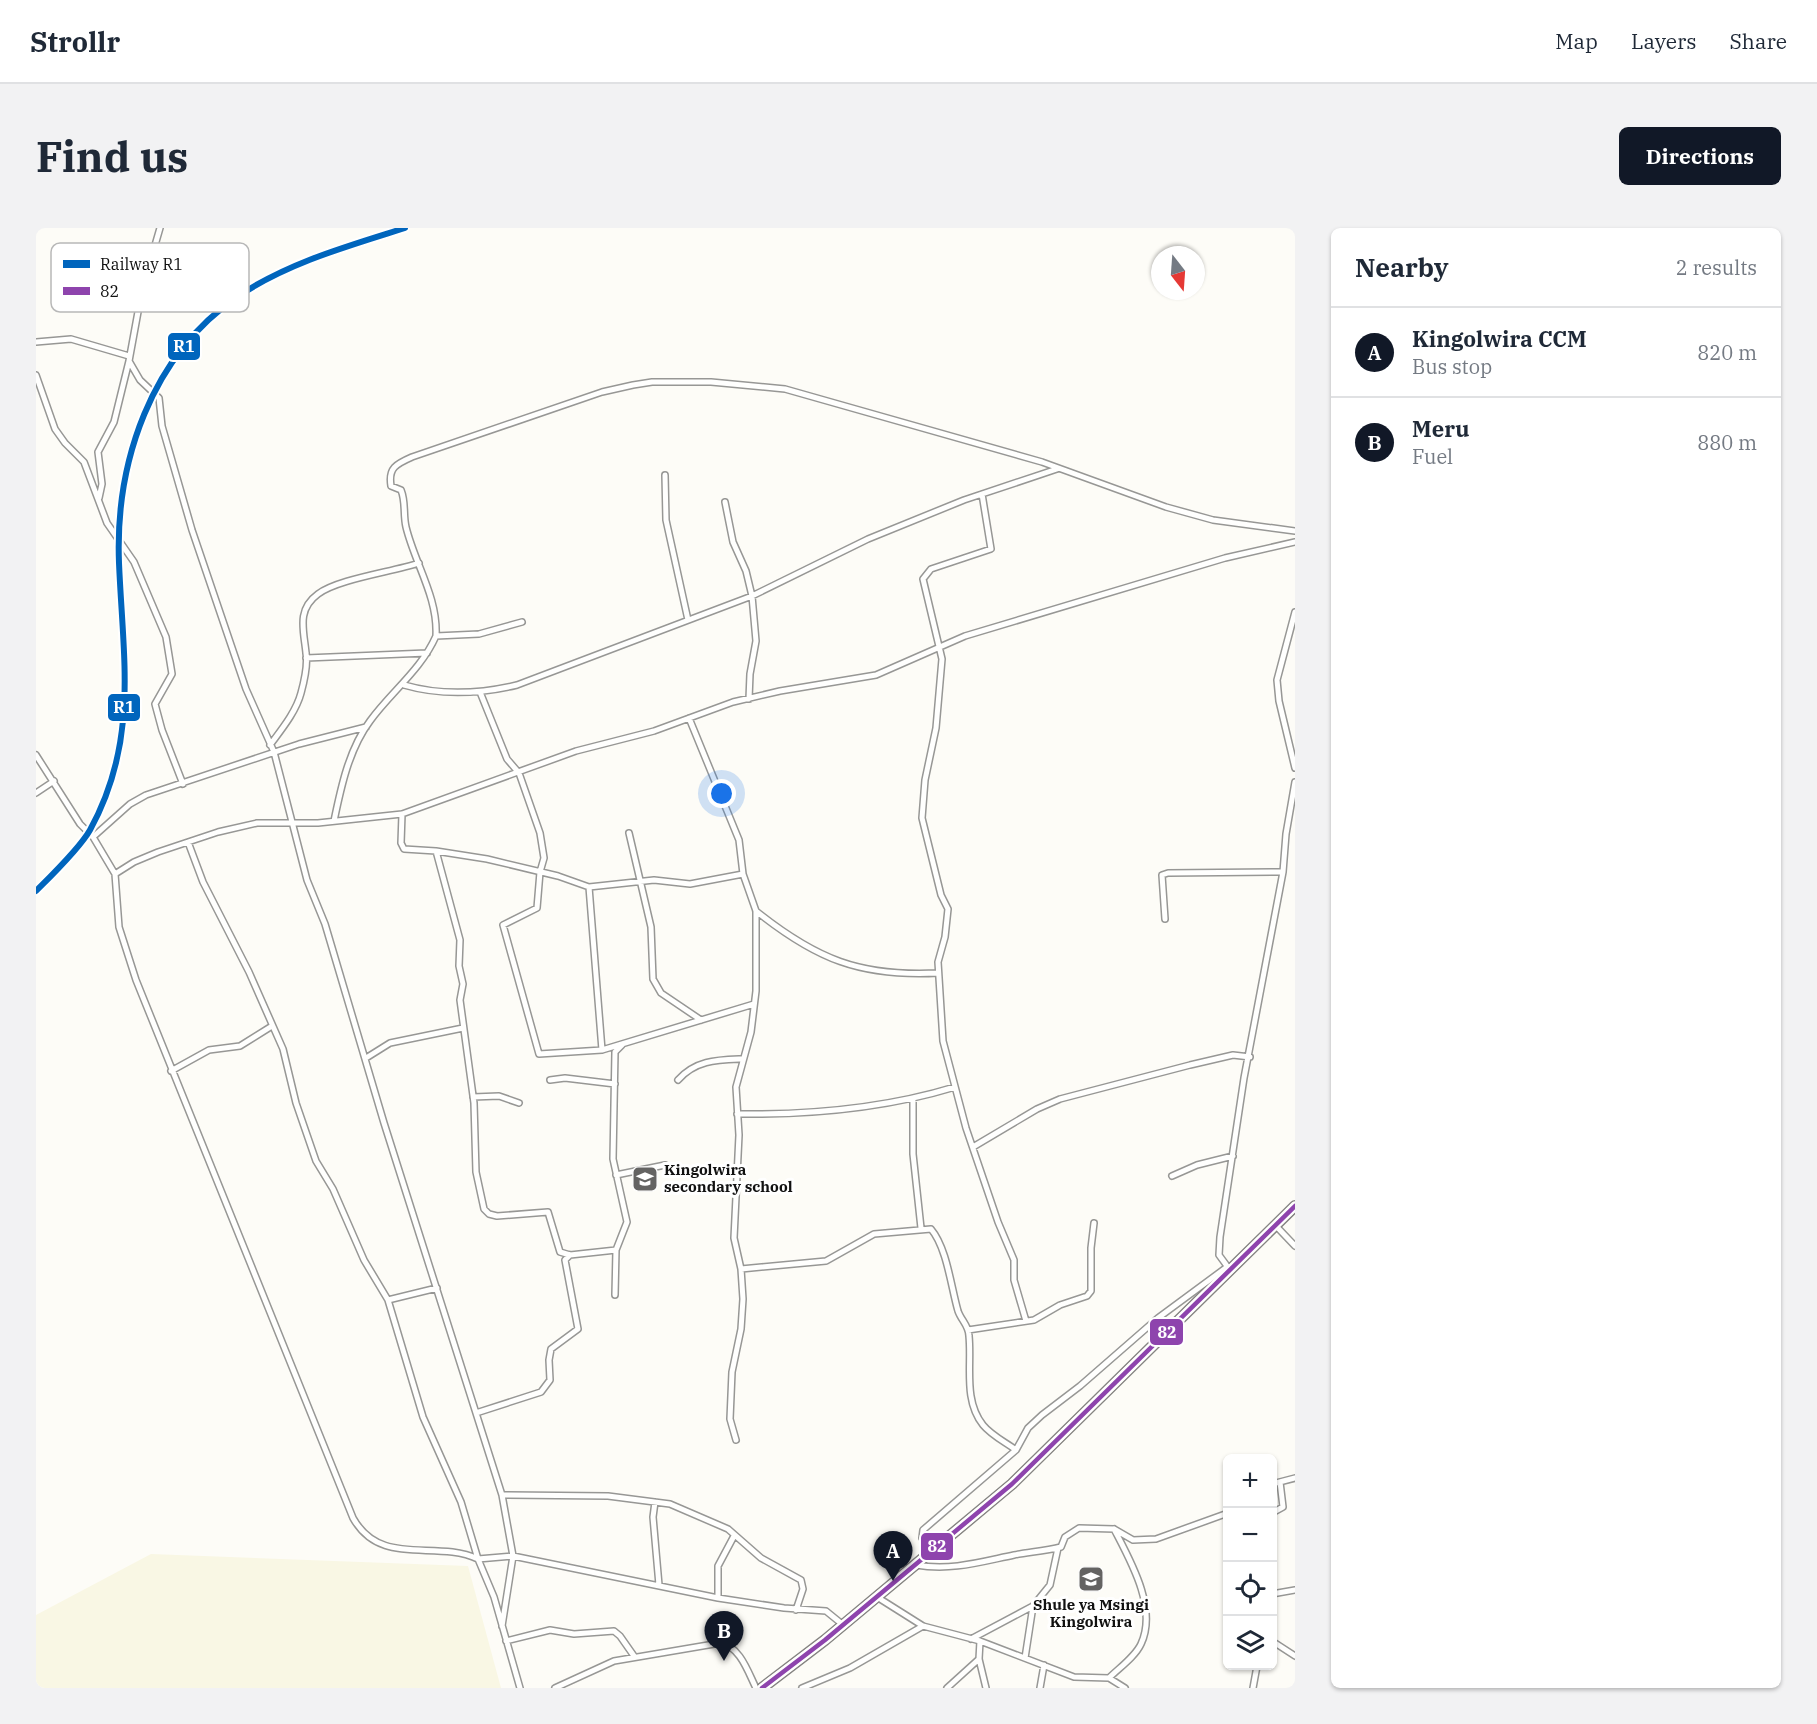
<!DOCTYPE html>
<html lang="en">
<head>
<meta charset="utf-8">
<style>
	:root { --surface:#fff; --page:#f2f2f3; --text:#1f2937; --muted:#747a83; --line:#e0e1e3; --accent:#111827 }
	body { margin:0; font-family:"IBM Plex Serif",serif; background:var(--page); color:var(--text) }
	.controls { position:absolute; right:18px; bottom:18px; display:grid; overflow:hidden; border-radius:9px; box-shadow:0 2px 4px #0004 }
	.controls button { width:54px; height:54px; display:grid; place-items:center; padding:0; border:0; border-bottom:2px solid var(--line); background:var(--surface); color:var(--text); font:30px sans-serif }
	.compass { position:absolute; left:1115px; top:18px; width:54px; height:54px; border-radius:50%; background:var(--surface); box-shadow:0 2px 4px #0004; rotate:163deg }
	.you { position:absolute; left:686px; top:566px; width:21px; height:21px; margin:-15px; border:4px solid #fff; border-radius:50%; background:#1a73e8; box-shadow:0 0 0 9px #1a73e833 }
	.badge { display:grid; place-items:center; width:39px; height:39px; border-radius:50%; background:var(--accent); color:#fff; font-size:20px; font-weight:700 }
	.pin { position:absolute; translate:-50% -50px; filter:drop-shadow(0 2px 3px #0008) }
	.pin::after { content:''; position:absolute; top:32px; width:21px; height:18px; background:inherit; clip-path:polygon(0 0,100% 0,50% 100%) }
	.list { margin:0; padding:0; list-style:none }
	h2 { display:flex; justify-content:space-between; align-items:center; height:78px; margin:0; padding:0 24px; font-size:26px }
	h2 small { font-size:20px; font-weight:400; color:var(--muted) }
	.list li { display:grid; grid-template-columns:39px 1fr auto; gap:18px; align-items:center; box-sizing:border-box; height:90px; padding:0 24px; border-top:2px solid var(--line) }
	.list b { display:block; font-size:22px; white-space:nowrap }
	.list p { margin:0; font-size:20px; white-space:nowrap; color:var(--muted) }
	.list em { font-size:20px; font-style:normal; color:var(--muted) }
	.icon { flex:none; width:33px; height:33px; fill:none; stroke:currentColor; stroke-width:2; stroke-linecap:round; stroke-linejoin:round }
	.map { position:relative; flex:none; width:1259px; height:1460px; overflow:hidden; border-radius:9px }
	header { display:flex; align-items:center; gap:36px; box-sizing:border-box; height:84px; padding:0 30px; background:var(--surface); border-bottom:2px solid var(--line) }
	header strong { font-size:28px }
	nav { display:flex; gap:33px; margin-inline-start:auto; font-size:21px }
	.intro { display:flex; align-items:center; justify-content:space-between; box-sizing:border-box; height:144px; padding:0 36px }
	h1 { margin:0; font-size:42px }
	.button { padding:15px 27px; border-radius:9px; background:var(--accent); color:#fff; font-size:21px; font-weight:700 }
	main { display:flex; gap:36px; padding:0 36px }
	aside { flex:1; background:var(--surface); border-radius:9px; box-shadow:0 2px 4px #0004 }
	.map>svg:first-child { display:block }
</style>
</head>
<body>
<header>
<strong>Strollr</strong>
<nav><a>Map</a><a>Layers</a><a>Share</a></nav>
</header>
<div class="intro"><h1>Find us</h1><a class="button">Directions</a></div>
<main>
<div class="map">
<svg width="1259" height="1460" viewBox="0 0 1259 1460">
	<rect width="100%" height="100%" fill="#fdfcf7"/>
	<path fill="#f9f7e4" d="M115,1326L432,1338L465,1460H0V1387Z"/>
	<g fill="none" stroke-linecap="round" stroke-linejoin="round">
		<g stroke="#979795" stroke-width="8">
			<path id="minor" d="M124,0L106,62L93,133L104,152L123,170L126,198L156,302L210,461L238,524L271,652L289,696L348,895L466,1267L477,1328L466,1398
				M0,114L35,111L93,128
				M0,147L19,201L29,215L48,234L71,295L98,334L130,409L136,446L119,476L126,502L147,556
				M629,247L630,292L652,392
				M946,266L955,321L895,341L887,351L906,431L900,500L889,552L886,590L905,667L912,681L909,709L902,734L907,813L930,900L962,994L978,1032V1052L990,1093
				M63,270L66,256L62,224L78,194L93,133
				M689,274L697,314L710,343L716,368L720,413L714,446L713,471
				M1259,384L1241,452L1243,473L1259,540
				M400,408L443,406L486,394
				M270,430L391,425
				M368,457C406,468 443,466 481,457L716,368L832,311L928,272L1021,241
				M444,464L471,531L483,545L504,605L508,630L504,644L501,680L467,697L503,826L566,822L718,776
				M653,490L703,612L707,646L720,683V763L715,804L700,859L703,907L698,1010L705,1041L707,1071L705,1101L696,1144L694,1191L700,1212
				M234,517C245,502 260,484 265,465C268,454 272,437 270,425C268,403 260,382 282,366C302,351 356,344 383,335
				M0,527L44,596L57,609L79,646L83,699L100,752L317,1290C345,1340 399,1311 442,1331L458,1369L484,1460
				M0,565L18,553
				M366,586L365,615L368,621L400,623L451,631L522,648L553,659L618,652L654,656L707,646
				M298,593C305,559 313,521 334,493C355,464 385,442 400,408C402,369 379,336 370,299C367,286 370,274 365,262L355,258C352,240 360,236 376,229L566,164L597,157L616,154H675L749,161L1006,234L1130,279L1177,292L1259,303
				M593,605L615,699L617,751L625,765L665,792
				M57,609L94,576L110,567L263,516L330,499
				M152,614L167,654L213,744L247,821L260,875L280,933L297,961L328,1032L352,1072L387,1189L425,1274L442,1331L477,1328L682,1370L748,1380L790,1383L806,1396
				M400,623L424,712L423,738L427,756L424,772L438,875L440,944L448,981L453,986L461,988L512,984L524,1024L534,1027L580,1022
				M79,646L98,634L122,624L182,604L221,595H282L366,586L540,523L618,503L697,474L744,463L840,447L929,408L1189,330L1259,314
				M553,659L566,822
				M720,683C780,731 824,749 902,745
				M1129,691L1126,647L1132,645L1247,644
				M330,830L354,815L427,800
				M135,843L173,822L204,818L236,798
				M514,852L529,850L579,856
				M642,852C660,832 681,832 706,831
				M437,869L463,868L483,875
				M877,872V926L885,1000
				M701,886C774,887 850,880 919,859
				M937,919L1001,881L1024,871L1154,837L1197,827L1214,829
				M580,947L629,937
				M1136,948L1161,937L1197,928
				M1240,998L1259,1018
				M705,1041L790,1033L838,1006L895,1001C911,1020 915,1059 922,1083C925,1092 933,1098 933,1108C936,1137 927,1172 947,1197C955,1207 969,1214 980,1222
				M1194,1042L1183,1027L1184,1009L1208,850L1247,644L1250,606L1259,554
				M579,1067L580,1022L591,994L577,931L579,824L586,817
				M352,1072L401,1060
				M932,1102L998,1092L1024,1077L1051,1068L1055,1063V1020L1058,995
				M440,1185L505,1164L514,1152L513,1132L515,1121L542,1101L529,1032L534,1027
				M1236,1256L1259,1250
				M466,1267L572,1268L634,1276L692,1301L725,1330L765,1352L767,1361L760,1382
				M619,1274L617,1289L623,1357
				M1236,1285L1247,1279L1244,1254
				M895,1323L886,1310L887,1302L980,1222L992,1200L1006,1187L1044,1158L1122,1090L1191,1039
				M880,1337C915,1343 944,1334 978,1327C994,1324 1009,1323 1025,1319L1029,1309L1043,1300L1078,1301L1097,1312L1120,1311L1192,1285
				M1236,1366L1259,1362
				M841,1369L887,1398L944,1413L1038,1449L1073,1450L1089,1460
				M682,1370V1338L698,1308
				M935,1411L997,1378L1014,1357L1022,1320
				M470,1413L514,1402L538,1406L578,1403L584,1408L598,1428
				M944,1413L943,1431L950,1460
				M1236,1413L1259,1428
				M989,1430L997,1378
				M1073,1450C1083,1440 1099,1429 1105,1416C1122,1380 1094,1332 1078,1301
				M519,1460L578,1433L684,1415C704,1418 712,1444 720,1460
				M766,1460L814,1440L887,1398
				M911,1460L943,1431
				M1004,1460L1008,1437
				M1217,1460L1221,1438"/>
		</g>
		<g stroke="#858482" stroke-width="12">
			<path id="trunk" d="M726,1460L789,1412L976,1256L1259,978"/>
		</g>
		<use href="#minor" stroke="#fffffe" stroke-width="5"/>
		<use href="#trunk" stroke="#ece5da" stroke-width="9"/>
		<g stroke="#fff" stroke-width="9">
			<path id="bus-1" d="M726,1460L789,1412L976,1256L1259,978"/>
		</g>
		<use href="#bus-1" stroke="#8e44ad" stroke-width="4.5"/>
		<g stroke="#fff" stroke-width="10">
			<path id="rail-1" d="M0,663C15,648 44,620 54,602C103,513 87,431 83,335C79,234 115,128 201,69C251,35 312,18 369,0"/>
		</g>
		<use href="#rail-1" stroke="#0065bd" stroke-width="6"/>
	</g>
	<defs>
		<g id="school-square" transform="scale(1.35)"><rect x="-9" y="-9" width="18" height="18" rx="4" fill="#646362" stroke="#fff"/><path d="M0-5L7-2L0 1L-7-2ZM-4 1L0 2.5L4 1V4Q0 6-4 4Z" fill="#fff"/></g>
	</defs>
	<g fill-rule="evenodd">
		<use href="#school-square" x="609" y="951"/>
		<use href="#school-square" x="1055" y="1351"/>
	</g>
	<g text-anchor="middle" stroke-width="6" stroke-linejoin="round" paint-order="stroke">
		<g font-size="15" font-weight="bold" fill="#111" stroke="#fff" text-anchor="start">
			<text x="628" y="947">Kingolwira<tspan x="628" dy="17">secondary school</tspan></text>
			<text x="1055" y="1382" text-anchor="middle">Shule ya Msingi<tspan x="1055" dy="17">Kingolwira</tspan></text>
		</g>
	</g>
	<rect x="15" y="15" width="198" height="69" rx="9" fill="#fff" stroke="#b8b8b8" stroke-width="1.5"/>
	<rect x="27" y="32" width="27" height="8" fill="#0065bd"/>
	<rect x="27" y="59" width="27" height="8" fill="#8e44ad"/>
	<g font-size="16" fill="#111">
		<text x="64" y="42">Railway R1</text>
		<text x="64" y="69">82</text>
	</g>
	<g stroke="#fff" stroke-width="2">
		<rect x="131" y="104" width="34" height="29" rx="6" fill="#0065bd"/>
		<rect x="71" y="465" width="34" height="29" rx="6" fill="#0065bd"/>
		<rect x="1113" y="1090" width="35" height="28" rx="6" fill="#8e44ad"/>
		<rect x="884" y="1304" width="34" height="29" rx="6" fill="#8e44ad"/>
	</g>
	<g font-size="16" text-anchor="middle" font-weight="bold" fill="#fff">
		<text x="148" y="124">R1</text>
		<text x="88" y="485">R1</text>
		<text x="1131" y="1110">82</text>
		<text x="901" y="1324">82</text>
	</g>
</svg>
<div class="controls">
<button>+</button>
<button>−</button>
<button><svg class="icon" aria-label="locate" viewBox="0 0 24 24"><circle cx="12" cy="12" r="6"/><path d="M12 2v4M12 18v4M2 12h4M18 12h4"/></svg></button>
<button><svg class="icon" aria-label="layers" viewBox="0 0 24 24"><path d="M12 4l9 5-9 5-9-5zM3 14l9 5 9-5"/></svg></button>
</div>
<svg class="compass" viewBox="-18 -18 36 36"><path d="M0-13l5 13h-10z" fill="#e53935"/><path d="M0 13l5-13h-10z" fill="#747a83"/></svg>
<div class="you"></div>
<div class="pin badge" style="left:857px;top:1353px">A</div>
<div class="pin badge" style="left:688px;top:1433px">B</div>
</div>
<aside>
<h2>Nearby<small>2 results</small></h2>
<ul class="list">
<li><span class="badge">A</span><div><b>Kingolwira CCM</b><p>Bus stop</p></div><em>820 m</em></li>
<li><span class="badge">B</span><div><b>Meru</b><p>Fuel</p></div><em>880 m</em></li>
</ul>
</aside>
</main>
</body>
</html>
